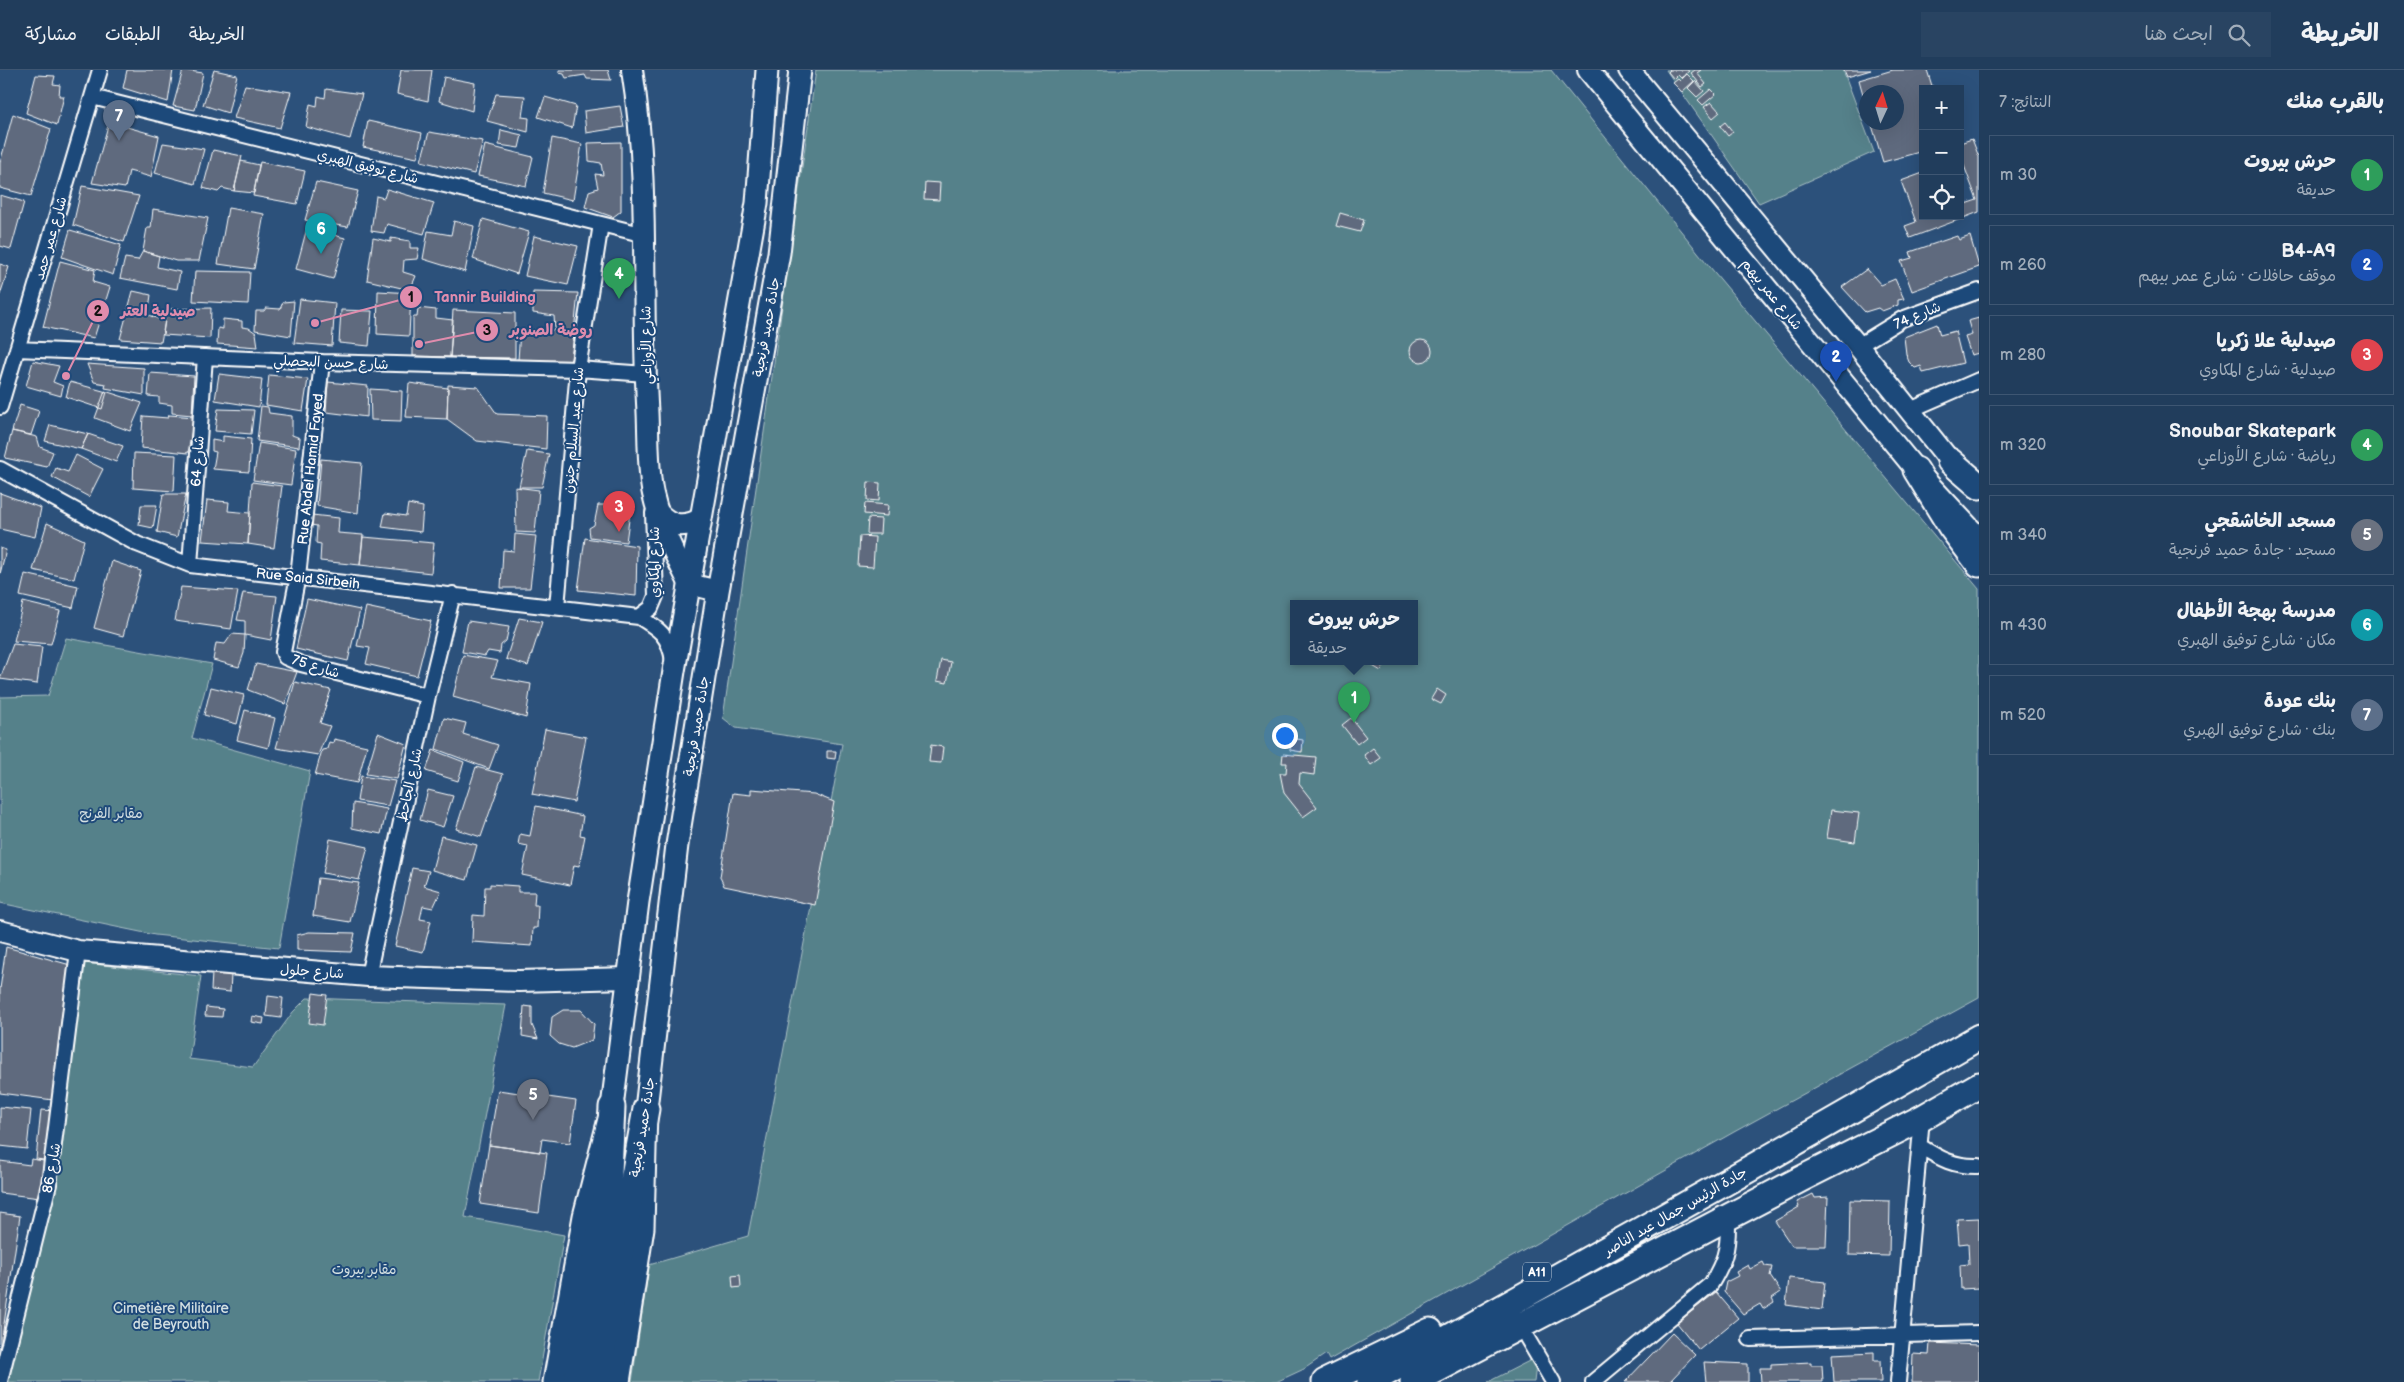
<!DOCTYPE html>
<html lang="ar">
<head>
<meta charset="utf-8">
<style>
	:root { --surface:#213d5c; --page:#294462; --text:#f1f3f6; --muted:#a2aebb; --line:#3e5672; --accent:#ea580c }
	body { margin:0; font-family:"Balsamiq Sans","Playpen Sans Arabic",sans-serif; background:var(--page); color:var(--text); direction:rtl }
	.controls { position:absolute; right:15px; top:15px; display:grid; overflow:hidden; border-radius:0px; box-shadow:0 5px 20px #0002 }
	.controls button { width:45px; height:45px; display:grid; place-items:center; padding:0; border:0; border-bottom:1px solid var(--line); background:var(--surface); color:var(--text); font:25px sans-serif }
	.compass { position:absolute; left:1859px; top:15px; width:45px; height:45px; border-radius:50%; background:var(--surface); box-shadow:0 5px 20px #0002; rotate:4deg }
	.you { position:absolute; left:1284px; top:665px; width:18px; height:18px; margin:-12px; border:4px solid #fff; border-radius:50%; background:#1a73e8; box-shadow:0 0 0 8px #1a73e833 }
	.badge { display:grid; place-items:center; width:32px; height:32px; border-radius:50%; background:var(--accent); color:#fff; font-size:16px; font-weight:700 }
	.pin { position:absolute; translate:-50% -41px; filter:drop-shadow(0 1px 2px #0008) }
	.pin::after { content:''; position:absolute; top:26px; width:18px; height:15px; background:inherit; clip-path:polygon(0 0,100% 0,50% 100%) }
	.popup { position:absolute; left:1290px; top:530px; width:128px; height:65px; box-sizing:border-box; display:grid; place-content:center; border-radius:0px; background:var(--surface); filter:drop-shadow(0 1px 4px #0005); font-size:16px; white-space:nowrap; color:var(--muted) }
	.popup b { font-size:19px; color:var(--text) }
	.popup::after { content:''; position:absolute; left:50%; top:100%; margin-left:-10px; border:10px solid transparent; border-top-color:var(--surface) }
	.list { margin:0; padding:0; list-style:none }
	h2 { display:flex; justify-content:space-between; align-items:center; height:65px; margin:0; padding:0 20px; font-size:21px }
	h2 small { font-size:16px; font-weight:400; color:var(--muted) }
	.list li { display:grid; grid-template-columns:32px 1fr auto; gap:15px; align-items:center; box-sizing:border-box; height:80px; margin:0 10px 10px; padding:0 10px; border:1px solid var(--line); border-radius:0px }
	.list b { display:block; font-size:19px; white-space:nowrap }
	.list p { margin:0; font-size:16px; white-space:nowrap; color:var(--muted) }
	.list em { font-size:16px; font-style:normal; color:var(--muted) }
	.icon { flex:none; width:28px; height:28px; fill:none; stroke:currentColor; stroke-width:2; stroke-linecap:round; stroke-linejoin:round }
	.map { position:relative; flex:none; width:1979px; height:1312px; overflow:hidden; direction:ltr }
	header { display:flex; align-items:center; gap:30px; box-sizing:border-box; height:70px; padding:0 25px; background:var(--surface); border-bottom:1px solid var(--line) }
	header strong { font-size:24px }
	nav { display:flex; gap:28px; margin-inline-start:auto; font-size:18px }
	.search { width:350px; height:45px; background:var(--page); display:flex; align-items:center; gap:12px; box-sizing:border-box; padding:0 18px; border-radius:0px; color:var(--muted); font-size:19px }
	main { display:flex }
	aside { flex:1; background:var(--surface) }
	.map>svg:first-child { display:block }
</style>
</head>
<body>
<header>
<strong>الخريطة</strong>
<div class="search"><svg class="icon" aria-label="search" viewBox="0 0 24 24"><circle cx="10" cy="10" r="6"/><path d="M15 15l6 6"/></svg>ابحث هنا</div>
<nav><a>الخريطة</a><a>الطبقات</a><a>مشاركة</a></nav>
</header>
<main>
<aside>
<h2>بالقرب منك<small>النتائج: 7</small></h2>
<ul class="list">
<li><span class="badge" style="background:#2e9e5b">1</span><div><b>حرش بيروت</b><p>حديقة</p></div><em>30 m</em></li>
<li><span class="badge" style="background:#1a4fb4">2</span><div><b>B4-A9</b><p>موقف حافلات · شارع عمر بيهم</p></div><em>260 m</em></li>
<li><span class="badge" style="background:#e0444e">3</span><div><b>صيدلية علا زكريا</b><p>صيدلية · شارع المكاوي</p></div><em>280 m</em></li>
<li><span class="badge" style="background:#2e9e5b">4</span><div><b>Snoubar Skatepark</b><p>رياضة · شارع الأوزاعي</p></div><em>320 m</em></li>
<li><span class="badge" style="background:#6b7280">5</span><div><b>مسجد الخاشقجي</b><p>مسجد · جادة حميد فرنجية</p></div><em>340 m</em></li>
<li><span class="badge" style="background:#0f9aa8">6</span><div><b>مدرسة بهجة الأطفال</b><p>مكان · شارع توفيق الهبري</p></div><em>430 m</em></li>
<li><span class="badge" style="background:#5c6f8a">7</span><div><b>بنك عودة</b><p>بنك · شارع توفيق الهبري</p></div><em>520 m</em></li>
</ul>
</aside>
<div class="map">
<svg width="1979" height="1312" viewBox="0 0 1979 1312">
	<rect width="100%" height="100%" fill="#2c517b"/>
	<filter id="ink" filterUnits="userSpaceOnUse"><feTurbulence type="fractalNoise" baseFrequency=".02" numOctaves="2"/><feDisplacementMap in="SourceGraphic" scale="10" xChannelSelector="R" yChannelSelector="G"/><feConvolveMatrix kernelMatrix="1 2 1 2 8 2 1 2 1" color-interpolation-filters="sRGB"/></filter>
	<g filter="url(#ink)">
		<path fill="#54818a" stroke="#aac0c4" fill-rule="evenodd" d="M816,0H1551L1710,197L1979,519V928L1734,1062L1329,1290L1326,1284L1304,1299L1276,1312H632L649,1195L748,1166L842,674L736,658L723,648ZM1294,534H1414V592H1294Z
			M1666,0H1843L1874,82L1759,133Z
			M66,568L212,594L192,668L310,701L279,878L155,865L0,833V627L48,626Z
			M84,893L201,906L189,989L253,997L293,942L307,928L506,935L465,1147L564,1165L538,1312H4L55,1104Z
			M1537,1287L1534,1312H1488Z"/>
		<path fill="#5e6b7e" stroke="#fff" d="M127,0H173L168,32L123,18Z
			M183,0L203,3L195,40L173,36Z
			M214,0L237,5L228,43L203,35Z
			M401,0H432L428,31L397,24Z
			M559,0H608L611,10L587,9L585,5L566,8L564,4L559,3Z
			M1670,0H1687L1689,1L1681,8L1678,5L1674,9L1668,2Z
			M1695,0H1701L1697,3L1706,14L1702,17L1691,3Z
			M1844,0H1871L1847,7Z
			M1893,0H1927L1933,19H1923V81L1883,92L1871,52H1896V22H1866V35L1859,10Z
			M1687,4L1694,11L1682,22L1673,13L1678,9L1680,11Z
			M36,5L55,6L53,14L60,15L59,26H64L57,55L26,43Z
			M444,7L475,13L472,41L439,31Z
			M1695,11L1704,21L1697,27L1688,18Z
			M245,15L291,22L280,58L234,48Z
			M326,19L362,24L350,69L306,57L310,34L317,36L318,26L325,28Z
			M1711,19L1716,24L1703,35L1698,30Z
			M496,24L525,26L522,47L529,48L528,62L487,51Z
			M545,27L576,36L572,58L538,47Z
			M1711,32L1720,42L1713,48L1704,37Z
			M620,36L624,57L586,63L584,41Z
			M13,44L51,59L31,126L0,118V93Z
			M368,51L422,63L417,88L363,77Z
			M109,52L159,66L151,107L129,101L125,118L92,113Z
			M1725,52L1733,62L1728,66L1720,56Z
			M501,60L522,65L519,78L499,75Z
			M429,62L483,71L474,104L421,91Z
			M552,68L582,74L573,130L543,123Z
			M1972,69L1979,87V142L1910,168L1905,156L1916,152L1901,111L1923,103V146H1960V130L1962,135L1977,130L1960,85V73Z
			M621,72V141L613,147L585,137L589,121L598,118L595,104L603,105L601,93L589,91L588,73Z
			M163,73L204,79L195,114L155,103Z
			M485,75L533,87L526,116L478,106Z
			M213,80L242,86L234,121L222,118L218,122L203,118Z
			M241,91L259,95L254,123L234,121Z
			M260,92L305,101L297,134L253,126Z
			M316,112L358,121L348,157L305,150Z
			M925,112L940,113L939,130L924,129Z
			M82,116L139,126L124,172L73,155Z
			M387,119L434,133L424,164L387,154L384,163L371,161L376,126L384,128Z
			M0,125L24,132L11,179L0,176Z
			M228,138L264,144L254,199L218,194Z
			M153,139L208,148L199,191H176L143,181L147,158H151Z
			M1340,143L1364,150L1360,162L1336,156Z
			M483,149L529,162L517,204L473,189Z
			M454,151L474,156L465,202L423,189L428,161L451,165Z
			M307,158L345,168L333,209L296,199Z
			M70,160L121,175L113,205L62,187Z
			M534,166L578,176L568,215L525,206Z
			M1957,166L1959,170L1970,166L1979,197L1912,221L1901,191L1912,188L1910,182Z
			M373,168L391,172V168L410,171V178H419L417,189L404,190L403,202L416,206L410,220L367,210Z
			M143,181L159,186L157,197L180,202L177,219L120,208L125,188L138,190Z
			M60,191L95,200L93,212L110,217L94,268L43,257Z
			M0,194L9,197L0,225Z
			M1867,199L1881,215L1895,209L1904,229L1898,230V235L1882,241L1878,238L1865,242L1842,217Z
			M195,201L250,202L248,234L193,231Z
			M133,221L151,225L148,245L165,251L161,272L120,269Z
			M378,221L411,223L409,266L377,264Z
			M533,222L578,223L571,291L518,290L520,260H555L554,246L533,243Z
			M300,229L335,233L332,276L294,273Z
			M294,231L291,266L255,260L256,241H264L266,238L280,239L283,232Z
			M211,238L210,268L163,265L166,239Z
			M418,238L436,240V248L453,250L450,287L413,286V247H417Z
			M341,240L372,241L369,276L339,273Z
			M453,240L515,243V288L450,287Z
			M1979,248V283L1971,285L1965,267L1972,265L1968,251Z
			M223,249L242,251V257L249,258L256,263L258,277L217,274L218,258L223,259Z
			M1937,254L1940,265L1955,261L1963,293L1923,303L1921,296L1915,298L1909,292L1906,284L1904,267Z
			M1410 281a11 11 0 1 1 22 0a11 11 0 1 1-22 0Z
			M33,291L59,296L53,312L63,316L61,326L26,316Z
			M87,294L144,298V325L105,318L106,314L94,312Z
			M150,303L194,306L192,345L172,343V335L159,333V327L148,326Z
			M219,304L262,309L259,337L215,330Z
			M269,305L308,309L303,341L266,335Z
			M70,312L107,322L102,339L66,327Z
			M328,312L368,316L367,347L326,342Z
			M409,313L448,318L447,349L406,347Z
			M448,315L478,317L497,344L547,346L546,379L477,371L447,349Z
			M370,319L402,321L401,351L371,350Z
			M105,321L142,333L130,361L95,348Z
			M20,335L39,341L31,365L12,361Z
			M261,336L268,337L269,343L292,346V365L300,368L299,377L257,371Z
			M218,339L254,340L251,364L215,361Z
			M169,345L194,347L188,383L141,378L143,346L168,348Z
			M50,355L88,364L81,379L45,371Z
			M12,361L37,367L40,377L53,382L47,397L5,388Z
			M88,364L123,376L116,392L81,379Z
			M223,366L251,369L249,402L213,399L216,382L212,381V370L223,372Z
			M259,373L296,379L291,415L253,410Z
			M527,381L549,384L542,417H519Z
			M134,383L176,385L174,421L133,418Z
			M76,385L103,399L89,427L52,407L56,398L68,402Z
			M321,389L362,393L358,443L317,436Z
			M252,412L282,416L274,478L248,474Z
			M868,412L880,413L879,431L867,430Z
			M515,417L539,420L535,463L516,462Z
			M0,423L41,438L35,467L0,459Z
			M163,424H186L177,467L157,462Z
			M207,430L229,432L228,441L250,443L248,474L202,471Z
			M865,433L888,435L887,446L864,444Z
			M408,434L423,437L421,462L382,457L385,443L406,446Z
			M141,435H157L153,458L139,455Z
			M598,435H631L626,472L590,467L589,458L594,455Z
			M312,445L339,448L338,463L363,465L360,495L320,491L321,474L316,473L317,456L311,455Z
			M868,448L881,449L880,464H867Z
			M47,453L84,470L74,509L33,500Z
			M515,464L536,466L530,518H501L503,480L514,481Z
			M860,466L875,467L873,497L858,496Z
			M363,467L434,473L431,503L360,495Z
			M585,468L637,476L636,526L578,520Z
			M0,478L6,480L0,504Z
			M112,491L141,501L123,566L94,558Z
			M25,504L78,516L73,538L20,526Z
			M181,517L238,521L231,559L175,551Z
			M243,523L277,526L271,570L245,565V551L237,550Z
			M307,529L360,540L348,591L296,579Z
			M23,532L60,541L51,574L14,571Z
			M366,537L431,551L417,606L366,594L370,578L357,576Z
			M519,548L542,552L528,596L506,589Z
			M468,551L509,557L506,571L501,575L500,583L488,581L485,586L462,582Z
			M232,564L245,565L244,583L239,597L213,590L216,573L225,574Z
			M13,574L42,577L37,614L0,609Z
			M463,585L498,591L492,607L531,614L526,648L453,627Z
			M941,590L951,592L947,613L937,611Z
			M1366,592H1380L1385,594L1381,601Z
			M256,594L297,602L285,634L248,620Z
			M295,612L331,620L320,653L330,656L318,685L276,678Z
			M211,617L244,625L237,654L204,645Z
			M1437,619L1446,625L1441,634L1431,629Z
			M245,640L275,648L268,678L237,670Z
			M444,648L466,653L463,664L498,675L489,699L436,679Z
			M1351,648L1366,667L1357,674L1342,655Z
			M545,659L586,667L574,732L532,724Z
			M378,663L406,674L397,709L366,704Z
			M1291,668L1303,670L1302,682L1290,680Z
			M334,669L367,676L357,713L315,705L322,680L327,679L329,672L333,673Z
			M931,675L943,677L941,693L929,692Z
			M1373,678L1381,688L1371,695L1364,685Z
			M433,680L464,692L458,711L426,701Z
			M827,681H836L835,689L827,688Z
			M1283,684L1316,687L1314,705L1300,703L1299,714L1317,737L1303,747L1284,723L1280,703H1286L1287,693H1282Z
			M476,697L503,704L481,767L456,759Z
			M361,706L395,711L388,736L357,731Z
			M751,719L814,724L834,732L815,835L724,816L720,807L733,723L751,725Z
			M428,720L453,726L443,757L420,750Z
			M353,733L387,739L381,764L352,758Z
			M536,736L583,746L580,765L585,766L579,796L574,795L570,815L522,805L528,776L518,774L520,764L530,766Z
			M1831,740L1859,743L1855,772L1827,768Z
			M441,766L477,775L467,810L432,800Z
			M330,769L368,777L359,810L323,803Z
			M412,798L429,801L424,816L441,821L433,838L423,836L420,849L431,851L423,882L395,876Z
			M318,808L359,813L350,852L313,846Z
			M490,814L518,816V822H535L534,835H538L537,858H533L532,876L472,872L473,845L484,846L485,817H490Z
			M309,862L355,863L351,882L297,880V865Z
			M6,877L74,896L53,1030L0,1023V919Z
			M212,903L231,905L230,922L211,920Z
			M313,923L327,925L323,955L309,953Z
			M268,926L283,928L281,948L266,946Z
			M524,936L532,937V955L538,969L522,966Z
			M206,937L223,939L222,947L205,946Z
			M563,940H581L594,954L592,970L572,978L559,974L550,966L552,947Z
			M252,946L264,948L263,954L251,952Z
			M498,1020L576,1031L570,1073L542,1069L540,1082L489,1075Z
			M0,1037L31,1040L27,1079L0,1076Z
			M41,1040L56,1041L51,1091L36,1089Z
			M489,1075L547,1083L539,1143L480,1134Z
			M31,1089L44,1091L40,1128L0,1123V1091L30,1095Z
			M1813,1124L1815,1128L1828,1127L1826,1176H1792L1775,1151L1799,1137L1797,1132Z
			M1850,1130L1890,1131L1889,1186L1849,1185Z
			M0,1143L20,1146L0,1281Z
			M1979,1148V1218L1961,1219L1960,1195L1969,1194L1968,1173L1959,1174L1957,1149Z
			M1763,1192L1765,1196L1772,1197L1770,1206L1781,1222L1772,1228L1774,1232L1763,1239L1760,1234L1743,1244L1724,1222L1726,1212L1738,1206L1736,1202L1748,1195L1750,1199Z
			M740,1205L741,1217L733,1218L732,1206Z
			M1789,1208L1825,1212L1822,1240L1786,1235Z
			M1716,1222L1738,1248L1699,1280L1677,1253Z
			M1672,1263L1695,1285L1669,1312H1625Z
			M1930,1273L1979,1275V1312H1912L1913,1284L1929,1285Z
			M1874,1282V1291H1880L1881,1312H1834L1832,1284Z
			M1704,1292L1748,1294V1312H1706Z
			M1811,1292V1295H1822L1823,1312H1761L1760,1298H1771V1294Z"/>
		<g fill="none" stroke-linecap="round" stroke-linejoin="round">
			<g stroke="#fff" stroke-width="18">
				<path id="street" d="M92,27L645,165
					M1858,276L1902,249L1979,221
					M17,279L322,292L578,299L646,304
					M322,292L298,506L283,582L285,587L301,594L428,626
					M0,337L100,0
					M1910,340L1979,310
					M0,399L137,474L190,495L639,547C659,559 669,565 673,591
					M190,495L205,287
					M557,537L578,299L601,154
					M639,547L651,538L656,526L653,443
					M368,906L428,626L453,524
					M1920,1076C1940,1089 1955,1097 1979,1096
					M1527,1268L1553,1312
					M1750,1269L1979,1263
					M0,1311L49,1114L78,881
					M1593,1312L1711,1214C1724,1192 1728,1181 1728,1156
					M1898,1312L1922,1048"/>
			</g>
			<g stroke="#fff" stroke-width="24">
				<path id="secondary" d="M632,0C650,110 641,222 647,333C649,360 647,399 653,424C660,455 674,483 688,511L693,515L718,521
					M1588,0L1916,400L1979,468
					M1629,0L1858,276L1959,402
					M0,861L78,881L368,906L519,911L628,908"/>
			</g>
			<g stroke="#fff" stroke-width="25">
				<path id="primary" d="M658,443C671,457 684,458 701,449
					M554,1312L584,1146L612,1037L638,832L674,601L757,133L767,0
					M619,1312L643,1158L646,1039L677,775L718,521L779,183L800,0"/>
			</g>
			<g stroke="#fff" stroke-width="29">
				<path id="highway" d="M1950,391L1979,416
					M1916,400L1951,457L1979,494
					M576,1312L609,1103L612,1037
					M597,1312L646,1039
					M1325,1312L1430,1261
					M1370,1312L1751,1098L1979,967
					M1413,1312L1801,1109L1922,1048L1979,1015"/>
			</g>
			<use href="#street" stroke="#1f4a7a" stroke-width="14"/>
			<use href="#secondary" stroke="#1f4a7a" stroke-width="20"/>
			<use href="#primary" stroke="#1f4a7a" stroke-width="21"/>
			<use href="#highway" stroke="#1f4a7a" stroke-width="25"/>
		</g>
	</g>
	<g text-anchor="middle" stroke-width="4" stroke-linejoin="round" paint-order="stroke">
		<rect fill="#1f4a7a" stroke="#bcc9d7" stroke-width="1" x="1523" y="1192.5" width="28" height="19" rx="4"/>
		<g font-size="12" font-weight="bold" fill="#fff">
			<text x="1537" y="1206">A11</text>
		</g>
		<g font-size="14" fill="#fff" stroke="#1f4a7a">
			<text transform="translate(368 96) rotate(14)" y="5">شارع توفيق الهبري</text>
			<text transform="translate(50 168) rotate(-74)" y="5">شارع عمر حمد</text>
			<text transform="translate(1772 224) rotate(51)" y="5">شارع عمر بيهم</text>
			<text transform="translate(1917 245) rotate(-23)" y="5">شارع 74</text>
			<text transform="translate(766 257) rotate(-80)" y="5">جادة حميد فرنجية</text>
			<text transform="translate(646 275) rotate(-91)" y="5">شارع الأوزاعي</text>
			<text transform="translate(331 292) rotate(2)" y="5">شارع حسن البحصلي</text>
			<text transform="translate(573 360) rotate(-85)" y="5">شارع عبد السلام جنون</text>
			<text transform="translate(197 391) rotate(-86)" y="5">شارع 64</text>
			<text transform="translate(310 399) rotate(-84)" y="5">Rue Abdel Hamid Fayed</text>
			<text transform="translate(654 492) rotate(-90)" y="5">شارع المكاوي</text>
			<text transform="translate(308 508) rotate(6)" y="5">Rue Said Sirbeih</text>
			<text transform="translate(316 596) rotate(17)" y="5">شارع 75</text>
			<text transform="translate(696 656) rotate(-81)" y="5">جادة حميد فرنجية</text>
			<text transform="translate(409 715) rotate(-78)" y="5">شارع الجاحظ</text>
			<text transform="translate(312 901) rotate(4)" y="5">شارع جلول</text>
			<text transform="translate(642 1057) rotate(-81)" y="5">جادة حميد فرنجية</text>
			<text transform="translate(51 1098) rotate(-80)" y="5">شارع 86</text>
			<text transform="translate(1675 1141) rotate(-30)" y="5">جادة الرئيس جمال عبد الناصر</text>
		</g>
		<g font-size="14" fill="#d4e0e2" stroke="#1f4a7a">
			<text x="111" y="748">مقابر الفرنج</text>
			<text x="364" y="1204">مقابر بيروت</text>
			<text x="171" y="1243">Cimetière Militaire<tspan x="171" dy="16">de Beyrouth</tspan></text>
		</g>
	</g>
	<path fill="none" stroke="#e08cad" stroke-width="2" d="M315 253L411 227M66 306L98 241M419 274L487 260"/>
	<g fill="#e08cad" stroke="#1f4a7a" stroke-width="2">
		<circle cx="315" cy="253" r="5"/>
		<circle cx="66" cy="306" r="5"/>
		<circle cx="419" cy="274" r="5"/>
		<circle cx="411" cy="227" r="12"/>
		<circle cx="98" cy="241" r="12"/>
		<circle cx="487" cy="260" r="12"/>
	</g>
	<g font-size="15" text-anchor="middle" font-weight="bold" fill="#111">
		<text x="411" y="232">1</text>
		<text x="98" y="246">2</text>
		<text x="487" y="265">3</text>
	</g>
	<g font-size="15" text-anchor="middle" font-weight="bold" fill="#e08cad" stroke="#1f4a7a" stroke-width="4" stroke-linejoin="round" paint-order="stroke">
		<text x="485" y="232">Tannir Building</text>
		<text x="158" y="246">صيدلية العتر</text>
		<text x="551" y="265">روضة الصنوبر</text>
	</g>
</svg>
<div class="controls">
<button>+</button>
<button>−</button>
<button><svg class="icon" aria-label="locate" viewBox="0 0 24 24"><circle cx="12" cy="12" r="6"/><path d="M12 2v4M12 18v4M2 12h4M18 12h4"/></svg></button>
</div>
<svg class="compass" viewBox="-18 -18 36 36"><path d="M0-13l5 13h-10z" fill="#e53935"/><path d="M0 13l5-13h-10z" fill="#a2aebb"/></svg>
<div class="you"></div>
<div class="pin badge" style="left:1354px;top:653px;background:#2e9e5b">1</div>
<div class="popup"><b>حرش بيروت</b>حديقة</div>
<div class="pin badge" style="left:1836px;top:312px;background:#1a4fb4">2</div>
<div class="pin badge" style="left:619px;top:462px;background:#e0444e">3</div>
<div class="pin badge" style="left:619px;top:229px;background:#2e9e5b">4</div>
<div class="pin badge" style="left:533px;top:1050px;background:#6b7280">5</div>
<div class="pin badge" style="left:321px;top:184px;background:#0f9aa8">6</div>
<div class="pin badge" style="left:119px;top:71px;background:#5c6f8a">7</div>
</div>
</main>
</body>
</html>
